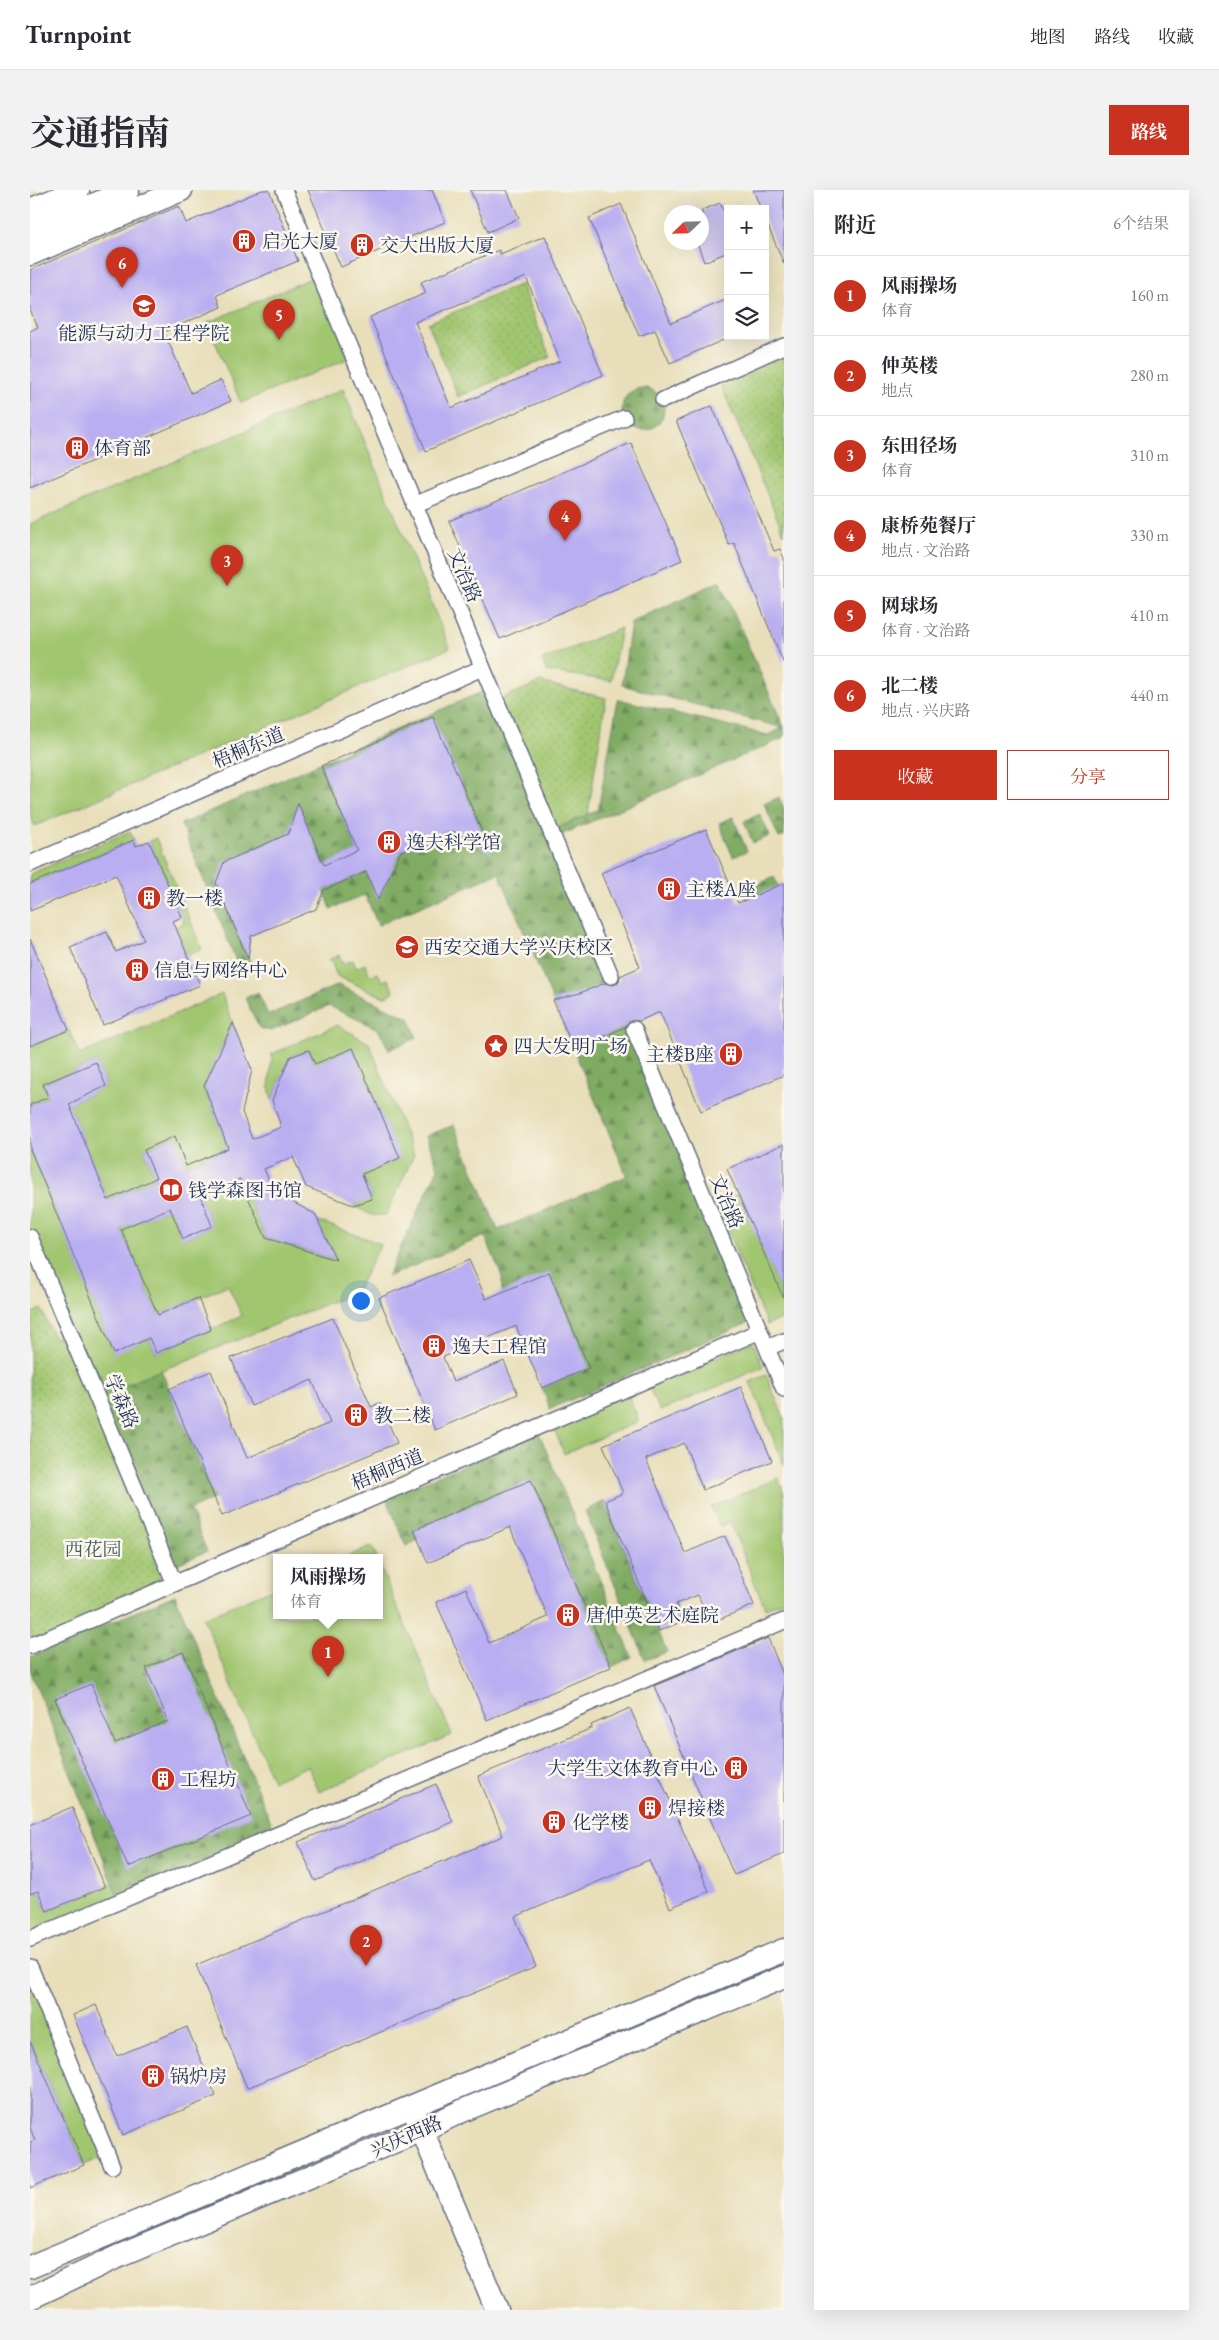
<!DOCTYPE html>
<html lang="zh">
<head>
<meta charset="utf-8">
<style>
	:root { --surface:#fff; --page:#f2f2f3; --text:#2b2b33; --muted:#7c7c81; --line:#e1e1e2; --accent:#c8321e }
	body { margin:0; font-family:"EB Garamond","Noto Serif SC",serif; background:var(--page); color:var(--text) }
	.controls { position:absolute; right:15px; top:15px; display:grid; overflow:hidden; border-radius:0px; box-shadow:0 5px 20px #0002 }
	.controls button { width:45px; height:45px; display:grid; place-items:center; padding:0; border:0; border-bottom:1px solid var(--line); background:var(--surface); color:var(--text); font:25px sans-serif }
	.compass { position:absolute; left:634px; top:15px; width:45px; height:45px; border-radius:50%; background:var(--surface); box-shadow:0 5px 20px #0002; rotate:247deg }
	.you { position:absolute; left:330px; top:1110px; width:18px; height:18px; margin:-12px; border:4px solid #fff; border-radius:50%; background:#1a73e8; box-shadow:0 0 0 8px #1a73e833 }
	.badge { display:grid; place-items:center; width:32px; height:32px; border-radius:50%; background:var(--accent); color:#fff; font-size:16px; font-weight:700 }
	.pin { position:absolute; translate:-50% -41px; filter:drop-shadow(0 1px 2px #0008) }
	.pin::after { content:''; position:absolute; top:26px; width:18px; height:15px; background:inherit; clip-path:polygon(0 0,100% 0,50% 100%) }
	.popup { position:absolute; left:243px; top:1364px; width:110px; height:65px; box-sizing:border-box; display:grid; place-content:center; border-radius:0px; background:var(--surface); filter:drop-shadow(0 1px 4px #0005); font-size:16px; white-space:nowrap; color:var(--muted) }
	.popup b { font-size:19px; color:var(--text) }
	.popup::after { content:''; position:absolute; left:50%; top:100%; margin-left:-10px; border:10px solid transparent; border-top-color:var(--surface) }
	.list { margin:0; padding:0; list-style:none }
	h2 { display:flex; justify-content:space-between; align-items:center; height:65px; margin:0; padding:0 20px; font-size:21px }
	h2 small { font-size:16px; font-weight:400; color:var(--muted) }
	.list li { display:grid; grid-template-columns:32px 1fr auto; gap:15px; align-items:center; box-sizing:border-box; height:80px; padding:0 20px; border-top:1px solid var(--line) }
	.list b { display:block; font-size:19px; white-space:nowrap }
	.list p { margin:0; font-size:16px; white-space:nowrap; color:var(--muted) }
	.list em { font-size:16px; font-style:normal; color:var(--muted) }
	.actions { display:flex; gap:10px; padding:15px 20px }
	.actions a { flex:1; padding:11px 0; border:1px solid var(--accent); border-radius:0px; text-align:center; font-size:18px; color:var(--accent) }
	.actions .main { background:var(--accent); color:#fff }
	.icon { flex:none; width:28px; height:28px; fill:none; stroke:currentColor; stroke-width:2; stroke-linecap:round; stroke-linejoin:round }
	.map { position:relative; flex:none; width:754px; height:2120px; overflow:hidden; border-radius:0px }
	header { display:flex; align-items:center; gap:30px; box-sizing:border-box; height:70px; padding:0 25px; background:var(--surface); border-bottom:1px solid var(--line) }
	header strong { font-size:24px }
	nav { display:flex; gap:28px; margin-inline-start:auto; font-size:18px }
	.intro { display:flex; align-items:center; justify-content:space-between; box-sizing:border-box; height:120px; padding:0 30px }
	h1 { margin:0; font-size:35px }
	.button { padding:12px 22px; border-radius:0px; background:var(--accent); color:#fff; font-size:18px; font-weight:700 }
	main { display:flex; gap:30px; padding:0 30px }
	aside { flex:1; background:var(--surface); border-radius:0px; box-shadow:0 5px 20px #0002 }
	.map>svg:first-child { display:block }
</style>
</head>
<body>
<header>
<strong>Turnpoint</strong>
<nav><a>地图</a><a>路线</a><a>收藏</a></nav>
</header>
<div class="intro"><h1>交通指南</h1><a class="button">路线</a></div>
<main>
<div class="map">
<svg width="754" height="2120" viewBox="0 0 754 2120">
	<defs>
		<pattern id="forest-firs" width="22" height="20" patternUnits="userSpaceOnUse" patternTransform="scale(1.25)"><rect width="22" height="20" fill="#80ab62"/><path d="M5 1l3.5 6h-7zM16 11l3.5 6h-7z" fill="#688c54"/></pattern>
		<pattern id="park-dots" width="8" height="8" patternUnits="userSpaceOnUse" patternTransform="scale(1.25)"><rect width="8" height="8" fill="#a1c670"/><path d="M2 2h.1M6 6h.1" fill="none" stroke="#8aaa63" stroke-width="1.8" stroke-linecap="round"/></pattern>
	</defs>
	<rect width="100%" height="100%" fill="#fbf7ec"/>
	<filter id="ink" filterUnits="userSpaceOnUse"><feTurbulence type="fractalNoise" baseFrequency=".02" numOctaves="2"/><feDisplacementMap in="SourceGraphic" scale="10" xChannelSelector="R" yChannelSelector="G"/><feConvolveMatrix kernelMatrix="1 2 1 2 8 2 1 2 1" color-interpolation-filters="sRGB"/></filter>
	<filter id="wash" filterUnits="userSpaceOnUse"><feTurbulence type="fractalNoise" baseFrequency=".0096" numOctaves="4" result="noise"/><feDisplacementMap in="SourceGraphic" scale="20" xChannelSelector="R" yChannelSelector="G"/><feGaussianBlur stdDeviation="1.12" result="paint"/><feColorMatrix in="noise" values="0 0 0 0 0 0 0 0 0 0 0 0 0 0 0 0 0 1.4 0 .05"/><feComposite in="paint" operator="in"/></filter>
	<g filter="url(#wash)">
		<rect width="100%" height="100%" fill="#e8deb9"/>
		<path fill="#a1c670" stroke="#5e7a67" d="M288,85L322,167L211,213L177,133Z
			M313,199L420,458L5,636L0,625V334Z
			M100,641L104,650L0,694V684Z
			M126,648L172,759L157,765L146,737L154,733L119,651Z
			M309,765L313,774L323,770L326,778L335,774L340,786L348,783L352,791L358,789L364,802L354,807L307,786L300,769Z
			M192,804L203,833L174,896L198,958L156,976L144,946L114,960L126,988L78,1010L39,914L76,896L66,872L13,894L18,907L0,915V856L39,840L49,865Z
			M307,835L339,853L384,965L356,1025H341L323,1015L342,1008L318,953L337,957L346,978L369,968L323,858L299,868V909L279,860L260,867L242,910L239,897L242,864Z
			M0,959L84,1163L119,1148L126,1163L212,1126L198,1095L128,1125L91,1039L140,1018L154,1049L182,1036L170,1005L210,989L236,1048L305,1070L288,1031L351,1054L326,1102L68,1206L0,1046Z
			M709,1004L754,1109V1128L737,1135L686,1014Z
			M723,1152L733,1177L630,1221L618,1196Z
			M736,1185L754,1228V1275L720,1192Z
			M598,1204L609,1231L534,1264L523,1236Z
			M748,1288L754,1304V1410L735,1418L700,1332L690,1336L681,1317Z
			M342,1356L347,1368H314Z
			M349,1374L422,1545L289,1602L278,1576L243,1591L173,1428L247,1397V1426H349Z
			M83,1693L90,1711L0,1749V1704L8,1701L17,1721Z
			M0,1781L78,1965L54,1975L0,1851Z"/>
		<path fill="url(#forest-firs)" stroke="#4e6d60" d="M592 219a21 21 0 1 1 42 0a21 21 0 1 1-42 0Z
			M690,391L754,537V548L524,648L725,1130L520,1219L512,1198L558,1178L472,1103V1087L455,1046L357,1087L408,978L396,946L424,935L468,1040L597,986L469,683L348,735L335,705L301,719L294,700L336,681L371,661L423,641L460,662L403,527L291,576L327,660L294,675L268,614L258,644L194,672L186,694L223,778L211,783L151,634L460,498L521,641L568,620L588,509L738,545L753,538L592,495L601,432Z
			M749,607L754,619V646L749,648L734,614Z
			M730,624L740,646L723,653L714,631Z
			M703,627L717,661L703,667L689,633Z
			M744,687L748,696L723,726L713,701Z
			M308,795L379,828L387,848L359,860L348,839L299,816L241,841L229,838L215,808L228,802L238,825Z
			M131,1180L185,1308L160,1320L177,1361L138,1378L68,1206Z
			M509,1243L602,1467L581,1477L501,1290L384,1340L388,1350L376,1356L356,1308Z
			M575,1311L637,1462L615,1470L555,1321Z
			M145,1405L246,1644L90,1711L0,1480V1467Z"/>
		<path fill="url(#park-dots)" stroke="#5e7a67" d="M491,94L520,167L428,207L398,133Z
			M754,156V344L687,186Z
			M591,438L581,491L516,481L512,470Z
			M510,492L576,508L558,624L521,641L466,511Z
			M11,1119L24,1147H43L144,1392L0,1456V1124Z"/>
		<g id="blocks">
			<path fill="#b9aef1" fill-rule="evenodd" d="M232,0H239L268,71L187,105L191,117L134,142L161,203L191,190L201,211L0,298V141L8,137L0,120V80L149,16L156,33Z
				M278,0H402L415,32L311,77Z
				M440,0H477L489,28L458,42Z
				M723,0H754V74L735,29V19H731Z
				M690,13L698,31V62L674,72L667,52H672V20Z
				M591,14L641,133L698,109V148L640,173L625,140L609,146L559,28Z
				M515,46L573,185L396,261L340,127L396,103L391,92L469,60L470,64ZM496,87L530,171L421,218L385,132Z
				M682,216L744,361L750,359L754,368V474L704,353L699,355L646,231Z
				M601,253L652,370L470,449L419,331Z
				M403,527L461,663L423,641L371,661L348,710L336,682L294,700L286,719L221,746L218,769L186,693L194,672L258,644L268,613L294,675L327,660L291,576Z
				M676,639L708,713L754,693V885L671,921L630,822L609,831H600L595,837L568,849L545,863L523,810L550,803L575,793L584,795L589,791L590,786L610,777L571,683Z
				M104,650L106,656L119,651L152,727L143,731L170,795L73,835L40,757L77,742L86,762L114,750L86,685L0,721V694Z
				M0,749L39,840L0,856Z
				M203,833L222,880L212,922L222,949L251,937L242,910L260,867L279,860L285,874L323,858L370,968L332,984L342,1009L323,1015L276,997L263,967L234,979L245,1003L285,1024L306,1070L236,1048L210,989L170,1005L182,1036L153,1049L140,1018L91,1039L128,1125L168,1108L181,1140L126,1163L119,1148L84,1164L0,959V915L18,907L13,894L66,872L76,896L39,914L78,1010L126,988L114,960L145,946L156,976L198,958L174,896Z
				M754,954V1109L697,979Z
				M439,1070L456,1109L519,1082L559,1178L512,1198L486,1136L413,1167L423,1192L474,1171L488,1204L405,1240L349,1108Z
				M303,1128L341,1217L350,1213L367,1253L192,1326L139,1199L181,1181L217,1268L300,1233L282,1190L221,1216L201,1168Z
				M711,1197L742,1271L673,1300L654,1253L616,1269L655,1363L695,1346L724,1415L680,1433L668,1405L646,1414L653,1431L629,1441L575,1311L593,1303L573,1255Z
				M501,1290L581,1477L457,1530L406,1412L436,1398L459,1453L518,1427L480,1337L398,1373L384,1340Z
				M738,1448L754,1487V1664L704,1685L624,1496Z
				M153,1462L221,1626L98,1677L25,1509L61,1494L85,1553L138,1531L116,1478Z
				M600,1518L679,1701L640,1718L619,1670L485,1727L506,1777L217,1898L166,1775L473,1646L448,1586L562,1538L561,1535Z
				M406,1594L423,1632L285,1691L268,1652Z
				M42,1617L75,1697L17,1721L8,1701L0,1704V1635Z
				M66,1815L87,1866L157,1837L186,1906L93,1945L43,1825Z
				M0,1851L54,1975L0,1998V1952L5,1950L0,1938Z"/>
		</g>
	</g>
	<g filter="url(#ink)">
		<use href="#blocks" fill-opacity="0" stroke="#636c7e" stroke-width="1"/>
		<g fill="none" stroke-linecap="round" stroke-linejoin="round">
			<g stroke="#636c7e" stroke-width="18">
				<path id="street" d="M254,0L581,786
					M633,210L754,156
					M384,315L594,228
					M0,674L452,478
					M604,839L754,1199
					M0,1047L144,1392
					M737,1158L754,1151
					M0,1456L730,1141
					M0,1749L754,1431
					M0,1777L82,1976"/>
			</g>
			<g stroke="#636c7e" stroke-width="25">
				<path id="secondary" d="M0,20L48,0
					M0,42L98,0
					M0,64L151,0
					M387,1928L467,2120
					M0,2077L754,1760
					M0,2108L87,2067L392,1940L432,1921L754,1787"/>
			</g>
			<use href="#street" stroke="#fff" stroke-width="15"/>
			<use href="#secondary" stroke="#fff" stroke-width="22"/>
		</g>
	</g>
	<defs>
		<g id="building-disc" transform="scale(1.25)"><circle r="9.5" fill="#c8321e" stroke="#fbf7ec"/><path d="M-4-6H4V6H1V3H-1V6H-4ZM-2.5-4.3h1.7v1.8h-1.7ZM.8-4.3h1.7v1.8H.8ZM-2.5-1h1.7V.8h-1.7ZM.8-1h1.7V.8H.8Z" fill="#fff"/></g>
		<g id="university-disc" transform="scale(1.25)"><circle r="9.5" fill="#c8321e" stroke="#fbf7ec"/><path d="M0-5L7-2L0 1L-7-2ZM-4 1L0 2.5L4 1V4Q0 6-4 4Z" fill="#fff"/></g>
		<g id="sight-disc" transform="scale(1.25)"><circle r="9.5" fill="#c8321e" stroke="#fbf7ec"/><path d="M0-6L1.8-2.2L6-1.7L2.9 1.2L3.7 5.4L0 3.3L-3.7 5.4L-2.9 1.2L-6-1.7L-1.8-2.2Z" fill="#fff"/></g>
		<g id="library-disc" transform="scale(1.25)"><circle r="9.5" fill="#c8321e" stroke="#fbf7ec"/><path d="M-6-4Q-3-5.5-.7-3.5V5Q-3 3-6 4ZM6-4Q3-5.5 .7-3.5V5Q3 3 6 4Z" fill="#fff"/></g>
	</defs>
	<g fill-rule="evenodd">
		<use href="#building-disc" x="214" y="51"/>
		<use href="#building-disc" x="332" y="55"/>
		<use href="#university-disc" x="114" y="116"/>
		<use href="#building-disc" x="47" y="258"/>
		<use href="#building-disc" x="359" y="652"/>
		<use href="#building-disc" x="639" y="699"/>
		<use href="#building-disc" x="119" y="708"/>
		<use href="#university-disc" x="377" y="757"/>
		<use href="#building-disc" x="107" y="780"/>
		<use href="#sight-disc" x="466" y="856"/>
		<use href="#building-disc" x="701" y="864"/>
		<use href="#library-disc" x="141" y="1000"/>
		<use href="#building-disc" x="404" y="1156"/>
		<use href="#building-disc" x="326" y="1225"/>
		<use href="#building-disc" x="538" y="1425"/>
		<use href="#building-disc" x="706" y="1578"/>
		<use href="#building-disc" x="133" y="1589"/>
		<use href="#building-disc" x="620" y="1618"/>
		<use href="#building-disc" x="524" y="1632"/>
		<use href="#building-disc" x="123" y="1886"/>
	</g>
	<g text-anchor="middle" stroke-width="5" stroke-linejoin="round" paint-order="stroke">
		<g font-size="19" fill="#1b2f5e" stroke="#fbf7ec" text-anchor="start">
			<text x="232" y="58">启光大厦</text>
			<text x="350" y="62">交大出版大厦</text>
			<text x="114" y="150" text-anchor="middle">能源与动力工程学院</text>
			<text x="64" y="265">体育部</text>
			<text x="376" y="659">逸夫科学馆</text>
			<text x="656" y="706">主楼A座</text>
			<text x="136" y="715">教一楼</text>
			<text x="394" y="764">西安交通大学兴庆校区</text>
			<text x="124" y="787">信息与网络中心</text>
			<text x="484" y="863">四大发明广场</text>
			<text x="684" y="871" text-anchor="end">主楼B座</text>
			<text x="158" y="1007">钱学森图书馆</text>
			<text x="422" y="1163">逸夫工程馆</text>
			<text x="344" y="1232">教二楼</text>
			<text x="556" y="1432">唐仲英艺术庭院</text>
			<text x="688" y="1585" text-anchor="end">大学生文体教育中心</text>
			<text x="150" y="1596">工程坊</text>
			<text x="638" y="1625">焊接楼</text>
			<text x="542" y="1639">化学楼</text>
			<text x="140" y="1893">锅炉房</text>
		</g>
		<g font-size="19" fill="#1b2f5e" stroke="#fbf7ec">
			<text transform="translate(435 385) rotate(67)" y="7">文治路</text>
			<text transform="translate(218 557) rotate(-23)" y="7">梧桐东道</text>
			<text transform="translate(697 1011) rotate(67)" y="7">文治路</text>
			<text transform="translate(92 1211) rotate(67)" y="7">学森路</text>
			<text transform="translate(357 1279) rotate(-23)" y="7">梧桐西道</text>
			<text transform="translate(376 1946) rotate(-24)" y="7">兴庆西路</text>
		</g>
		<g font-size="19" fill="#435c63" stroke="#fbf7ec">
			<text x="63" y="1366">西花园</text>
		</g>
	</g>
</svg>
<div class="controls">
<button>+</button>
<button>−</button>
<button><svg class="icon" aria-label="layers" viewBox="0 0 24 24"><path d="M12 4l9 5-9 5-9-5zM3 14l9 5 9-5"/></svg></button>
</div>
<svg class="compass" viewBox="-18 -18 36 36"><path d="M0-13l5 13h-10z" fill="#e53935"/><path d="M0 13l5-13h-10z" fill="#7c7c81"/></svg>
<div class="you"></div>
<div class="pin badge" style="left:298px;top:1487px">1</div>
<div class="popup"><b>风雨操场</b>体育</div>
<div class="pin badge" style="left:336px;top:1776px">2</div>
<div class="pin badge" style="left:197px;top:396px">3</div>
<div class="pin badge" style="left:535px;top:351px">4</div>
<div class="pin badge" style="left:249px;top:150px">5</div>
<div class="pin badge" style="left:92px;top:98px">6</div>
</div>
<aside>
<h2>附近<small>6个结果</small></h2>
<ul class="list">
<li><span class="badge">1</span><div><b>风雨操场</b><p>体育</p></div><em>160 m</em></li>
<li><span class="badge">2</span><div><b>仲英楼</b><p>地点</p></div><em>280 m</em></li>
<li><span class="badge">3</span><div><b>东田径场</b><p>体育</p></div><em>310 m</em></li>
<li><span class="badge">4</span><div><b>康桥苑餐厅</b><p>地点 · 文治路</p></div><em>330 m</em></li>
<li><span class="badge">5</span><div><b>网球场</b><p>体育 · 文治路</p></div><em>410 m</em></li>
<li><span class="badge">6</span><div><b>北二楼</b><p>地点 · 兴庆路</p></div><em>440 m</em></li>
</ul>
<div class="actions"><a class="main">收藏</a><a>分享</a></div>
</aside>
</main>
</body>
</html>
